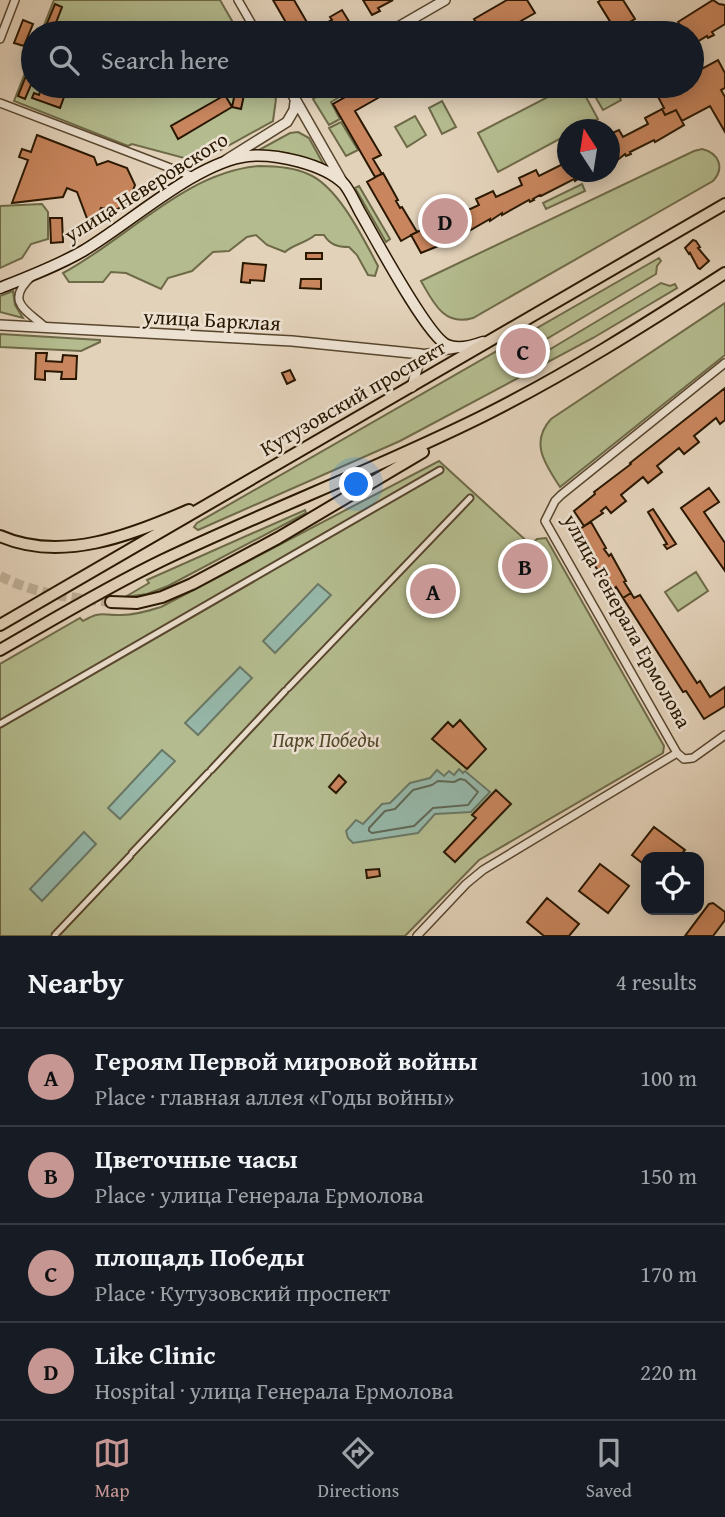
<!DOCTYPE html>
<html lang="en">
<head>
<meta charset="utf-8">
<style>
	:root { --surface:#171b24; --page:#242831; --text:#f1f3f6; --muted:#9ea1a6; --line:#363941; --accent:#c59692 }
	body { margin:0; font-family:"Gentium Book Plus",serif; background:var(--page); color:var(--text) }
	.controls { position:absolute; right:21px; bottom:21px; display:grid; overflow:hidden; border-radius:14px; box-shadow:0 4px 18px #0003 }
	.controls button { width:63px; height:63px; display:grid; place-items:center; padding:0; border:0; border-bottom:2px solid var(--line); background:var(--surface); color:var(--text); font:35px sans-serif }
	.compass { position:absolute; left:557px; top:119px; width:63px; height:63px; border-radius:50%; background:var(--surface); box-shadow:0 4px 18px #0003; rotate:348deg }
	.you { position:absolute; left:357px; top:485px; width:24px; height:24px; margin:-18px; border:5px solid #fff; border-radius:50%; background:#1a73e8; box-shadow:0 0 0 10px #1a73e833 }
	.badge { display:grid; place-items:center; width:46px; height:46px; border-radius:50%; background:var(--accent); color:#111; font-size:23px; font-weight:700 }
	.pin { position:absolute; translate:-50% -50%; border:4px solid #fff; box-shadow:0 2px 7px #0006 }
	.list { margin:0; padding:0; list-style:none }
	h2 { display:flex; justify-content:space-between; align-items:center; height:91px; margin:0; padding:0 28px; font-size:30px }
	h2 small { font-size:23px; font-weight:400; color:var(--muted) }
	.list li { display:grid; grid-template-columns:46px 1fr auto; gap:21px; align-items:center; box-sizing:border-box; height:98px; padding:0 28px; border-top:2px solid var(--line) }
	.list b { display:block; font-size:26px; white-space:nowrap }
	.list p { margin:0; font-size:23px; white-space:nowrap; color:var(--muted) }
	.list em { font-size:23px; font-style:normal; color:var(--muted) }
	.icon { flex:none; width:38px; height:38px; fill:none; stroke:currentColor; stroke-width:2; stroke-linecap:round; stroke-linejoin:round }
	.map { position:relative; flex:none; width:725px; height:936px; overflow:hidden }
	.search { position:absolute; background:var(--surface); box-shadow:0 4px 18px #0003; left:21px; right:21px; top:21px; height:77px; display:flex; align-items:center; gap:18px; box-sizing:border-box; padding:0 24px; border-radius:38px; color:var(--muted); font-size:26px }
	.sheet { height:483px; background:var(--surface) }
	nav { display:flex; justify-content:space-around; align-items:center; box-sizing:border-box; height:98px; border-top:2px solid var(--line); background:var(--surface); font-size:19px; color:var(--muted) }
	nav a { display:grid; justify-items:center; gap:4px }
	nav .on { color:var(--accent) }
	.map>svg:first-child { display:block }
</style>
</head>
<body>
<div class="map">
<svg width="725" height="936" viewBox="0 0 725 936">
	<rect width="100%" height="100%" fill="#e3d2ba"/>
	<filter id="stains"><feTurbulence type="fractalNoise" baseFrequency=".00286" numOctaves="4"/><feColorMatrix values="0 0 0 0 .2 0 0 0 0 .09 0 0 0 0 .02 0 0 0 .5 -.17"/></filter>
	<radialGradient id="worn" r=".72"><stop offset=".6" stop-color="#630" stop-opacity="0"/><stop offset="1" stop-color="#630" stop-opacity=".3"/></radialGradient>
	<path fill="#b4bc8f" stroke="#6e6a48" stroke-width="2" d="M54,0H220L239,33H41Z
		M33,53V86H269L276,99L273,121L199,162L132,144L128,146L14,101Z
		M335,86H358L331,102L340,119L329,125L313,99Z
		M569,86H580L598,119L579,129L568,130L567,135L498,172L478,133Z
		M589,86H613L621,100L603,110Z
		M442,101L456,127L442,134L429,108Z
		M415,116L426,135L407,147L395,127Z
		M341,122L358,150L346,156L329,128Z
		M298,132L309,138L325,167L287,153L257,151L290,133Z
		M702,149C719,153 725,168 713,181L473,318C444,327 433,302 421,281L694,151Z
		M259,166C276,166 293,167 308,174C338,186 363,238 378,266L375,276L368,275L357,255L349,247C338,247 330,245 324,235H315C306,243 294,244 285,252L267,245L256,235L247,237L229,251L213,252L192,271L168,278L161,289L126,273L111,272L103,282H69L63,273C127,239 185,172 259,166Z
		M582,184L585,191L546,209L543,203Z
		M359,186L390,239L386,242L355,188Z
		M42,204L48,212V239L31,244L22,258L0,268V206Z
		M659,258L661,261L657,266L656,274L506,363L512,372L661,283L670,286L675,284L677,288L593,338L400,441L198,530L194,527L197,523Z
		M13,291L15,305L23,318L0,312V296Z
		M725,303V355L560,487C546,465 529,443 551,419Z
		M0,334L100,340V342L81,351L0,347Z
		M439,461L531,545L537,539L546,538L664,746L663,753L479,860L405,936H0V664L80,618L83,621C102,610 102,616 121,615C135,615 148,611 161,607Z
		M305,510L306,513L168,586L147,594L125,597L149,583L147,580Z
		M696,572L708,591L678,611L665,592Z"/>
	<path fill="#96b8aa" stroke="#6a7866" stroke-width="2" d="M318,584L331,595L275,653L263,641Z
		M240,667L252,678L198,735L185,723Z
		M162,750L175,761L120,819L108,808Z
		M459,769L463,773L465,771L490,792L471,812L435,814L418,833L353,843L348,838L346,831L356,820L363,824L382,804L390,803L410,783L430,778L437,770L444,776L449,771L454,775Z
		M84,832L96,844L42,901L30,889Z"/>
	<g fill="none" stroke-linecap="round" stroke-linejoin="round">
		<path stroke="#606855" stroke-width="2" d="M460,779L465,780L478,792L468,805L433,808L414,826L372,833L369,831V828L385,811L395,809L413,790L432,785L438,781L454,782Z"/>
	</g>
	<path fill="#c9865e" stroke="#291700" stroke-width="2" d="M273,0H294L312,31L332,20L330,17L342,10L353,28L343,33H292Z
		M363,0H393L378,8L380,11L372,15Z
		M507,0H527L535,13L500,33H482L474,19Z
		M601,0H623L635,19L628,23L631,26L626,30L624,26L616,31L598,2Z
		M713,0L719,4L725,5V24L712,32L714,35L708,38L707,36L692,45V33H685L678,22Z
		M55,4L62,7L52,33H43Z
		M23,20L33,24L24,46L14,43Z
		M33,58V80L25,99L18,96Z
		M718,60L725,73V88L721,90L725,97V132L710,106L682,121L676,110L665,115L662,109L664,108L656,93L670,86H681L683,89L686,86H692V74Z
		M42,86H68L60,108L32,98L34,93L39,95Z
		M365,86H399L355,111L381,155L373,159L382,174L375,177L333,104Z
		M235,93L244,95L241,109L232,107Z
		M225,95L232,107L178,139L171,126Z
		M662,109L665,115L676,110L684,125L655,142L654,140L630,152L631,154L626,156L625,154L615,162L614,159L610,161V134L619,130L623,137L648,124L645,118Z
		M37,135L94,157L97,165L108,161L127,168L135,185L128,203L114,211L101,208L98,216L88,221L77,192L67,188L63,197L12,203L28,160L19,157L22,149L31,152Z
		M568,155V172L590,173L587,175L586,173L575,181L574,179L541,196L540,195L533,199L534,200L530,202L529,200L502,215V213L490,221V219L460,236L459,234L448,242L421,253L411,235L429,226L431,229L437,226L434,219L450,211L453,217L479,205L476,199L493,191L496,197L522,185L519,178L536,170L539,176L563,164L560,159Z
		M383,173L398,200L396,201L400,208L402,207L417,232L401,241L367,182Z
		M50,218H62L63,242L51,243Z
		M693,240L696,241L700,247L698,248L709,261L700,269L698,268L690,253L689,254L685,248Z
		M306,253H322V259H306Z
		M243,263L266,265L264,281L250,280V283L241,282Z
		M301,279H321V289L300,288Z
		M36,353H47L46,361L62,362L63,355L77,356L76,379H61L62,372L45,371V380L35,379Z
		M290,370L295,380L287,384L282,373Z
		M725,388V420L720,424L716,418L694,436L699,442L684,454L679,448L657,466L662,472L648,483L643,477L621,495L626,501L611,513L606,507L601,511L603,513L584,526L574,511L595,494L594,492L631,464L630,463Z
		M709,488L719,502L704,512L725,543V571L681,508Z
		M653,509L676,544L667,549L664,545L667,544L648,512Z
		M591,522L606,548L604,549L609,556L611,554L626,581L624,582L631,593L623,598L616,587L610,591L575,532Z
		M631,593L634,598L640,595L697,683L700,681L710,697L725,687V706L704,719L686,691L683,692L623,598Z
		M460,720L486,749L467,769L432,739L448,722L453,727Z
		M339,775L346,782L336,793L329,787Z
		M496,790L511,804L455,862L444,852L476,818L472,815Z
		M654,827L685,850L679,857H646V866L632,855Z
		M600,864L629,886L608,913L579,891Z
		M379,869L380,876L367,878L366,870Z
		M547,898L579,924L569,936H544L527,922Z
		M713,903L725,912V920L713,936H685L709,904Z"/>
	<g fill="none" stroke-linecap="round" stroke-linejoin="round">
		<path stroke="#bead95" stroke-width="10" stroke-dasharray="10 5" stroke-linecap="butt" d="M0,576C35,594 72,598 111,602"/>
		<g stroke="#58462e" stroke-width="9">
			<path id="pedestrian" d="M288,688L470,498
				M0,724L440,470
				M211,770L285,691
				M132,853L208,773
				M55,935L130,856"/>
		</g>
		<g stroke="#58462e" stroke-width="10">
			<path id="minor" d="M238,0L257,33
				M0,39L15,0
				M0,103L194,177
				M31,277C3,303 30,312 45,327
				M421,354L456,349
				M725,363L561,495L555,501L545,521L677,753L684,759L693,758L725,735
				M417,936L466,884L483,870L677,753"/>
		</g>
		<g stroke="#58462e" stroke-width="12">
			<path id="tertiary" d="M388,33L445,0
				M297,86L290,90L343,183
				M226,160L287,122L294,110L295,102
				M0,325L292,341L421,354L412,387"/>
		</g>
		<g stroke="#291700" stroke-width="13">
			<path id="secondary" d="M0,288C28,277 57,266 83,251C129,224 196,162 248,156C275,153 324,164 344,184C350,191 355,203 360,212C374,236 427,336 447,345C458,350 472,346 483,342"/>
		</g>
		<g stroke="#291700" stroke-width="14">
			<path id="primary" d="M0,536C61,563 132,535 189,510
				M111,602L137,603L162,597L192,584L278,538L423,452
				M0,625L725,204
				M0,650C54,619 107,587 163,560C268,510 378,468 483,416C567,374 646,324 725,273"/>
		</g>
		<use href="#pedestrian" stroke="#ede2d2" stroke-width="5"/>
		<use href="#minor" stroke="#ede2d2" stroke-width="7"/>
		<use href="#tertiary" stroke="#ede2d2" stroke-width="9"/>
		<use href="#secondary" stroke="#ede2d2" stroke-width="10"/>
		<use href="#primary" stroke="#e3d2ba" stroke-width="10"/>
	</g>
	<g text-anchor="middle" stroke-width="5" stroke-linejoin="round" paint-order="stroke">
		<g font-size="21" fill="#291700" stroke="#ede2d2">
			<text transform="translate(146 187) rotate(-32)" y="7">улица Неверовского</text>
			<text transform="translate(212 320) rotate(3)" y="7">улица Барклая</text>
			<text transform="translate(353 398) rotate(-30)" y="7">Кутузовский проспект</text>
			<text transform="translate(627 621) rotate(61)" y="7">улица Генерала Ермолова</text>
		</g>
		<g font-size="21" font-style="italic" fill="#53492b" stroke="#ede2d2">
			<text x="326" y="747">Парк Победы</text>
		</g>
	</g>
	<rect width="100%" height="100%" filter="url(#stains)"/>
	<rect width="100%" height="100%" fill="url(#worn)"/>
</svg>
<div class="controls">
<button><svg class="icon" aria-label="locate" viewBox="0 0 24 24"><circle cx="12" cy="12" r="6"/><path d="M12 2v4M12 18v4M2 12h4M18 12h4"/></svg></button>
</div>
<svg class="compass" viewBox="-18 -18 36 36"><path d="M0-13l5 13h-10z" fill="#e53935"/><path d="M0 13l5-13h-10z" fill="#9ea1a6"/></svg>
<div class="you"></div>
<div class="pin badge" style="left:433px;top:591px">A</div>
<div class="pin badge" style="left:525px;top:566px">B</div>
<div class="pin badge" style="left:523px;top:351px">C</div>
<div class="pin badge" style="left:445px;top:221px">D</div>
<div class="search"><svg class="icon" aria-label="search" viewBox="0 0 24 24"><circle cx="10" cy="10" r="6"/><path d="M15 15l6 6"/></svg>Search here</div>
</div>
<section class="sheet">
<h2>Nearby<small>4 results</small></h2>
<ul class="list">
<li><span class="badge">A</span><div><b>Героям Первой мировой войны</b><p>Place · главная аллея «Годы войны»</p></div><em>100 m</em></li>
<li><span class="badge">B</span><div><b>Цветочные часы</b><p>Place · улица Генерала Ермолова</p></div><em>150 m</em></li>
<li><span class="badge">C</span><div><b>площадь Победы</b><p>Place · Кутузовский проспект</p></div><em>170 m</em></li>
<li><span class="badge">D</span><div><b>Like Clinic</b><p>Hospital · улица Генерала Ермолова</p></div><em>220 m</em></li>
</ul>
</section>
<nav>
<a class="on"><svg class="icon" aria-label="map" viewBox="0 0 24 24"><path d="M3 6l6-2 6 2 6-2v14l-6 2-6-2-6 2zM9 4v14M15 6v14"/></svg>Map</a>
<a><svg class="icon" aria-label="directions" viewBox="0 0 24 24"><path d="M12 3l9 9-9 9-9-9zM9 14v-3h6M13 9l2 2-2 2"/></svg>Directions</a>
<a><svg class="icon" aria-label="saved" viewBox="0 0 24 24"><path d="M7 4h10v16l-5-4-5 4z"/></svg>Saved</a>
</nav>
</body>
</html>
